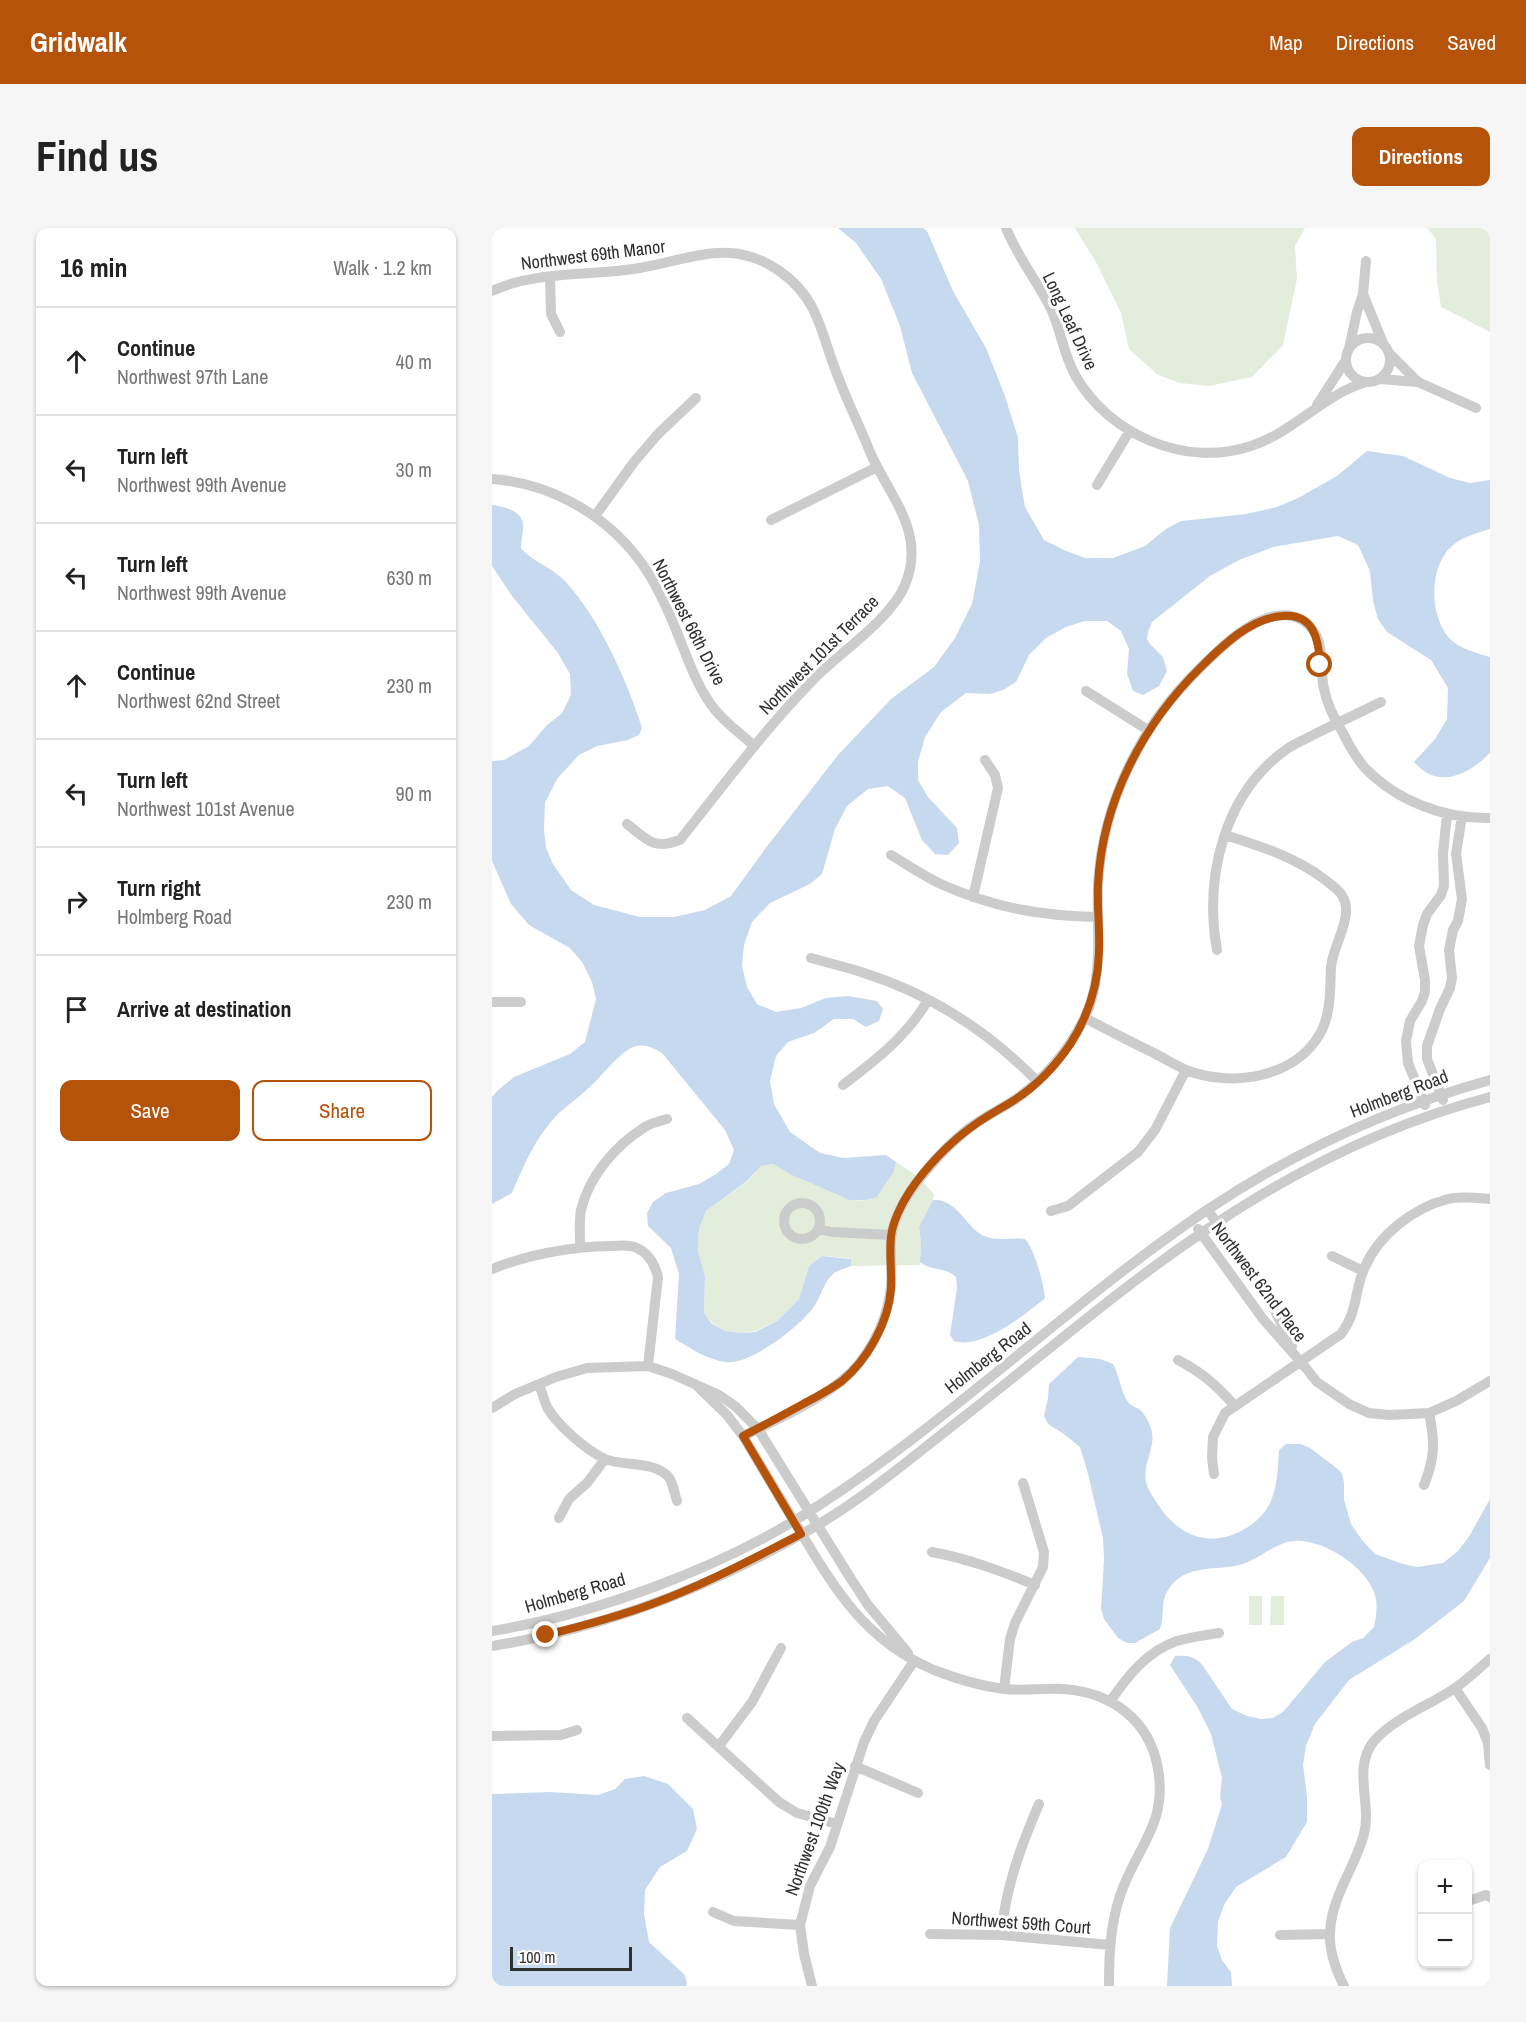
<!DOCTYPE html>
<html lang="en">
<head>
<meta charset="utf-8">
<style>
	:root { --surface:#fff; --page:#f6f6f6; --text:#222; --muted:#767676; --line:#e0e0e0; --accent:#b45309 }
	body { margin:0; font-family:"Archivo Narrow",sans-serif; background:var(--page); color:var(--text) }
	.controls { position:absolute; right:18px; bottom:18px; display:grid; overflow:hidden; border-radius:12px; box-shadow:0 2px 4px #0004 }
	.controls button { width:54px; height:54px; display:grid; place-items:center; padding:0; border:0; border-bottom:2px solid var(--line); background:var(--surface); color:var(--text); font:30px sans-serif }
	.scale { position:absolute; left:18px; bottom:15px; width:122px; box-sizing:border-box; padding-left:6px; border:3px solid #2f2f2f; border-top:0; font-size:16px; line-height:21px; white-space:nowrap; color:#2f2f2f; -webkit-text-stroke:4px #fff; paint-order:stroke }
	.stop { position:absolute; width:18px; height:18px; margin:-14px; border:4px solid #b45309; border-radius:50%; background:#fff }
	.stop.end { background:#b45309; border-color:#fff; box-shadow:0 2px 6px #0008 }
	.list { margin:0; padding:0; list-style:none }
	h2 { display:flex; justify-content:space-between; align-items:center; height:78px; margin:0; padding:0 24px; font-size:26px }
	h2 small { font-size:20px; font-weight:400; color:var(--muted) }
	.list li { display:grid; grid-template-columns:39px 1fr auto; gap:18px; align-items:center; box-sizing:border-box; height:108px; padding:0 24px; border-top:2px solid var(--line) }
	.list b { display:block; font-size:22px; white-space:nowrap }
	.list p { margin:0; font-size:20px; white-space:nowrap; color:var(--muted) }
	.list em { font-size:20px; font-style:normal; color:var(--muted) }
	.actions { display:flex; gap:12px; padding:18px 24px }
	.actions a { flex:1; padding:14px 0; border:2px solid var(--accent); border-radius:12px; text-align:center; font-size:21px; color:var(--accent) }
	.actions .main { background:var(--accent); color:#fff }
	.icon { flex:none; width:33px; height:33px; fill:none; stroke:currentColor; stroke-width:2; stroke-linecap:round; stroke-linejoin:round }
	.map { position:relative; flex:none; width:998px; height:1758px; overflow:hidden; border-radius:12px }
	header { display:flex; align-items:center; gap:36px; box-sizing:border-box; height:84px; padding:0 30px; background:var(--accent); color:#fff }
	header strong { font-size:28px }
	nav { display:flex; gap:33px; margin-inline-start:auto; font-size:21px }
	.intro { display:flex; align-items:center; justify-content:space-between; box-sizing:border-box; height:144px; padding:0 36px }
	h1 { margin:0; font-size:42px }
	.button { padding:15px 27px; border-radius:12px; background:var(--accent); color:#fff; font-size:21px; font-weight:700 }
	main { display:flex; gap:36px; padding:0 36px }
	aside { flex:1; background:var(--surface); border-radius:12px; box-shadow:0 2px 4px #0004 }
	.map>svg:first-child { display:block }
</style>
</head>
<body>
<header>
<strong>Gridwalk</strong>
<nav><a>Map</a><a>Directions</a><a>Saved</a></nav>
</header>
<div class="intro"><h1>Find us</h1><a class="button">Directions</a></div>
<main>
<aside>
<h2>16 min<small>Walk · 1.2 km</small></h2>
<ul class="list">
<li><svg class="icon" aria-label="ahead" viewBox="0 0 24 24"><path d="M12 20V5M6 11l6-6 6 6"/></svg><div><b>Continue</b><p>Northwest 97th Lane</p></div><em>40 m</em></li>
<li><svg class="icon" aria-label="left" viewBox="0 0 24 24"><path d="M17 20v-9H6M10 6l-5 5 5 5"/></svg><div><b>Turn left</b><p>Northwest 99th Avenue</p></div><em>30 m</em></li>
<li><svg class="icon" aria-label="left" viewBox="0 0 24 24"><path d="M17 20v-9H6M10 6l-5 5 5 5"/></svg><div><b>Turn left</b><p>Northwest 99th Avenue</p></div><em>630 m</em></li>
<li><svg class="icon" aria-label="ahead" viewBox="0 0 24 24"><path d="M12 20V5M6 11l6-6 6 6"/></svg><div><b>Continue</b><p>Northwest 62nd Street</p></div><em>230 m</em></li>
<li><svg class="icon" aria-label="left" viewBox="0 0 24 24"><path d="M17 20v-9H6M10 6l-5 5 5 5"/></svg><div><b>Turn left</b><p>Northwest 101st Avenue</p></div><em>90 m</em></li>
<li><svg class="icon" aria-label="right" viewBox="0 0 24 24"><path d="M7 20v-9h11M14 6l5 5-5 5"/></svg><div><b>Turn right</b><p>Holmberg Road</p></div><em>230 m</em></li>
<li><svg class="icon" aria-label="arrive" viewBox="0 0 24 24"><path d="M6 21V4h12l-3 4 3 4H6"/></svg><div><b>Arrive at destination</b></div></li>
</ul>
<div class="actions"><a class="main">Save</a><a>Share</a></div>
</aside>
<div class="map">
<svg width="998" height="1758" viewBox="0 0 998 1758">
	<rect width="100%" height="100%" fill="#fff"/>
	<path fill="#e3eddc" d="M583,0H813L803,18L805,51L791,117L760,149L717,158L688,155L666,147L637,121L629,85L605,36Z
		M935,0H998V104L949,79L945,53L944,11Z
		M404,934L424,947L442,966L441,972L427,999L429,1015L428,1037L359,1038L358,1030L330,1028L317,1038L307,1071L285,1093L263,1103L250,1105L233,1103L219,1094L212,1084L213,1049L206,1022L207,1001L214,983L256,953L269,938L281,936C297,945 313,953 331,960C353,970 375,983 392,959C398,950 401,944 404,934Z
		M757,1368H770V1397H757Z
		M779,1368H792V1397H778Z"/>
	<path fill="#c7d9ee" d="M346,0H431L435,3L461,63L494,120L513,168L526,210L527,243L533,279L552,312L572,322L593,330H621L653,318L674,301L689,293L754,286L785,279L806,270L845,248L875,223L911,228L958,250L978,255L998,252V301C985,305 970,309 960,318C935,339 937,396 963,415C973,422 987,426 998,429V525C976,547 946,562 922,534L943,511L955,491L956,460L939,432L895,404L886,391L881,373L878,343L866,317L846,308L781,319L747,332L718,348L660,394L656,404L655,411L658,416L671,429L675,443L667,458L651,467L641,463L635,446L637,421L629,403L615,393H593L574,399L554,410L537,427L524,454L511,462L498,466L474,465L449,484L433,509L426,534V552L436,569L465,600L467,615L456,627L443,626L430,612L413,570L396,558L376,561L355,578L343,601L330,646L318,656L278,675L260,694L252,717L250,738L255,759L265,776L284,784L309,780L334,770L356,768L385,773L391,781L387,793L374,799L361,791H342L322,805L296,814L284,828L278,853L282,876L298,904L328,925L352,930L394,927L404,934L401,945L385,969L374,972H358L300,947L281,936L269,938L255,953L214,983L207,1001L206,1022L213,1049L212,1084L219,1095L233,1103L250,1105L263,1104L285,1093L307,1071L317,1038L330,1028L359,1031V1038C354,1040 347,1042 342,1045C331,1054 329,1070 321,1080C307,1099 257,1138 233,1134C216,1132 198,1120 183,1111L187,1046L179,1020L156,998L155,985L161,974L174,965L207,956L224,946L237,936L242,922L233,902L170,825C161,820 154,816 144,818C130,822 112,845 102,855C91,866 78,875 67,885C44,908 32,937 20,965L0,976V869L5,863L22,849L78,826L93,814L104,771L100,754L90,734L78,720L37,697L19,676L0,633V533L12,532L37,518L54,498L70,485L79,467L78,446L66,425L20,368L0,338V277C11,278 30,283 31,296C32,303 29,312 29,320C40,334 60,339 73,353C107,390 135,452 150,500L147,507L136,512L105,518L87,527L65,551L53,575L52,601L54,620L61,636L79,662L102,677L148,689H182L213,682L239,668L273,621L346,527L399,471L442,439L463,410L480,376L488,333L487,297L476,253L420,145L408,98L389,51L364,15Z
		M441,972C464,970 473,997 490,1007C504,1014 519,1009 533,1011C542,1020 552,1056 553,1070C533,1087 489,1122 462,1113L458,1107L465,1060L464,1049C454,1039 438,1043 428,1034L429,1015L427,999Z
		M586,1129L608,1131L621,1136C628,1148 629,1168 639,1177C642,1179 645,1180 647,1181C653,1185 659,1198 660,1205C663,1221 650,1238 654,1254C656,1262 662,1270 667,1278C686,1307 716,1320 749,1303C784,1285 785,1258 787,1222L794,1216H809L818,1220L842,1238L850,1245L852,1255V1271L859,1296L870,1312L883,1326L911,1336L925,1339L951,1335L966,1323L978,1307L998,1271V1330L972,1373L923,1411L857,1452L823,1496L814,1518L811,1537L815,1568V1594L794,1629L744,1659L732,1677L726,1694L725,1718L730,1732L739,1744L740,1758H675L678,1700L716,1621L730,1576L728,1569L730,1550L719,1506L706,1480L678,1437L683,1428C694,1427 700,1428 709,1435L740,1481L755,1488L769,1491L781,1490L791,1484L833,1434L860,1414L871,1410L882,1399C884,1389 886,1377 883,1367C874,1338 830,1310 800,1313C785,1315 766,1331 751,1336C726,1344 693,1334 676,1362C668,1374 673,1388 668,1401L643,1415H635L626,1410L612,1391L609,1381L612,1332L611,1310L595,1242L588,1219L572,1206L556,1196L552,1188L556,1170L557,1156Z
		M152,1548L176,1556L201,1581L205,1601L195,1623L168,1639L153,1662L152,1686L157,1714L193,1747L195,1756L194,1758H0V1566L58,1564L106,1567L123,1561L133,1551Z"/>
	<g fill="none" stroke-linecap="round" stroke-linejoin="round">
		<path stroke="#ccc" stroke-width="10" d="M514,0C526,30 546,54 560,83C569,104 572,127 583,147C617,207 693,240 759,218C802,204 831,167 874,154
			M58,49L59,86L68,104
			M0,63C43,43 94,48 141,41C172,37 208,23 238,25C272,27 306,51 321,81C332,103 337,128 347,151C356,175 368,199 378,224C397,268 435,304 413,357C400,390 346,426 321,452C272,502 231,558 188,612C161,622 156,612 135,596
			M871,66L891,115
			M854 132a22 22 0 1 1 44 0a22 22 0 1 1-44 0Z
			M857,120L865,84L871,66L874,33
			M898,126L926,154
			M888,151L926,154L984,180
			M825,177L854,132
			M0,251C56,255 110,284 145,329C161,349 172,373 182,397C194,425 204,459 224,483C235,496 249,506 261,517
			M605,257L637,204
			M103,288L142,234L166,206L204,170
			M279,292L385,239
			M594,463L656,502
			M399,627C416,637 433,649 451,657C503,680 550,688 606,689
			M481,669L506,560L503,547L493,532
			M725,722C712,649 732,565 795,521C803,515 814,511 823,506C845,495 867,485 889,474
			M319,730C336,735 354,739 372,745C438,766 497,804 545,853
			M0,774H29
			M593,790C616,802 639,814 662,825C673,831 683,837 694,842C740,860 806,850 830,802C839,783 838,760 839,739C841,716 864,686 849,666C845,660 838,656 832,651C803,629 768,618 733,607
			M351,857C384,832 415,808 436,772
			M951,872L935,831V818L948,781L958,760L960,750L957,722L961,702L966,693L970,671L964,626L970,588
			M933,877L916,835L914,813L918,793L930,773L933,764V752L927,718L931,697L935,686L949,667L952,658L951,625L955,587
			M292 993a18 18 0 1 1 36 0a18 18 0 1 1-36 0Z
			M716,982L782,1081L800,1118
			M559,983L576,978L646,924L663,902L694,842
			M327,1001L340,1004L399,1007
			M706,1001L771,1091L809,1134L825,1154L857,1176L877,1185L897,1187L937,1185L964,1173L998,1153
			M88,1019C88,1007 87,993 89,982C97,948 124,917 153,899C159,895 167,893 175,891
			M840,1028L871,1043
			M0,1041C38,1026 77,1019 118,1018C127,1018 137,1016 145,1020C158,1026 163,1037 166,1049L156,1138
			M686,1132C711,1145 724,1157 742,1177
			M203,1156L235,1187L251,1208C269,1238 287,1268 305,1298C342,1360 372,1412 442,1442C465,1451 488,1458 512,1461C532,1463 551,1460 571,1461C619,1464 658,1492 666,1541C676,1597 643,1621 628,1668C618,1698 617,1728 617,1758
			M47,1157C50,1164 52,1172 55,1179C65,1197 94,1222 113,1231C132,1239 165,1232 178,1251C181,1257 183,1267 185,1273
			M0,1180L23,1166L64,1149L95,1140L156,1138L180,1146L227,1167L243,1178L266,1201L359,1351L376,1377L416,1425
			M251,1208C282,1193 320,1176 348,1154C374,1134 393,1099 398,1066C401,1048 398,1029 399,1011C401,987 418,962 433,944C446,928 461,913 477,900C492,889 509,881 524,871C552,851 575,824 591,793C613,751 604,703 606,657C610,577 648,499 705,443C725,423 755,393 783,388C801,385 815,391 824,407C832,423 828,444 832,461C835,476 843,492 851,505C857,517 864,530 873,540C905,573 952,591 998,590
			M722,1246L720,1230L721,1209L733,1185L849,1106C866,1084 862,1064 872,1041C886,1007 921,980 956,971C969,968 985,970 998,971
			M932,1257C943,1230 943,1213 937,1185
			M67,1290L77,1271L95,1255L113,1231
			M440,1324C477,1331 509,1343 543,1357
			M0,1403C104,1386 229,1340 318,1283C458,1194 577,1075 715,982C802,924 897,880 998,852
			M0,1418C114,1400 225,1356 324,1298C377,1267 425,1225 473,1188C552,1126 628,1060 711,1004C799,944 895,896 998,869
			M963,1460L990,1500L996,1515L998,1537
			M512,1461L518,1411L523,1395L551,1339L552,1324L531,1255
			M619,1472C636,1448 655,1423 685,1413C698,1409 713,1407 727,1405
			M195,1490L287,1574L305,1585L345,1596
			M0,1508L69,1507L85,1502
			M227,1518L260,1474L289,1420
			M363,1538L426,1565
			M976,1673L994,1667L998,1669
			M221,1684L242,1693L308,1697
			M438,1706L509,1707L618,1717
			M509,1707C514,1659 528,1620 547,1576
			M788,1707L838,1706
			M320,1758L312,1726L308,1697L318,1658L338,1619L372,1514L382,1493L422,1433
			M852,1758C844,1742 837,1723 838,1705C839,1669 863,1640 872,1606C880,1576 860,1540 882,1513C903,1489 937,1478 963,1460C975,1452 986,1441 998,1431"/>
	</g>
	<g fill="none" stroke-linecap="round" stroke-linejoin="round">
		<path stroke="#b45309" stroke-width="8" d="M54,1407C90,1398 125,1389 160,1376C212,1357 260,1331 309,1306L251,1208C271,1198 291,1187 311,1176C324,1169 338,1162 350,1153C375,1132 397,1094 399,1060C400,1043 397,1026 399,1009C400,995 410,975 418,963C434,939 458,914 481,898C494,888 510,880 524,871C545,857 565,836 579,815C596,788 606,756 607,724C608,702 605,679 606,657C610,573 651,496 710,438C731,417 759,390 790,388C822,385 827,412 828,437"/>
	</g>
	<g text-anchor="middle" stroke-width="6" stroke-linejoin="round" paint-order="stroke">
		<g font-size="18" fill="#2f2f2f" stroke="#fff">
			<text transform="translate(101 27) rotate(-7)" y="6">Northwest 69th Manor</text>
			<text transform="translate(578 93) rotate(65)" y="6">Long Leaf Drive</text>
			<text transform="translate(197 394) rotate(63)" y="6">Northwest 66th Drive</text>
			<text transform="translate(327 427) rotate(-45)" y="6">Northwest 101st Terrace</text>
			<text transform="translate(907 866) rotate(-21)" y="6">Holmberg Road</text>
			<text transform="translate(767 1054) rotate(53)" y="6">Northwest 62nd Place</text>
			<text transform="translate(496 1130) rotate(-38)" y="6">Holmberg Road</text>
			<text transform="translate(83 1365) rotate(-16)" y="6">Holmberg Road</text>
			<text transform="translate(323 1601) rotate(-70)" y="6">Northwest 100th Way</text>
			<text transform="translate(529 1695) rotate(4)" y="6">Northwest 59th Court</text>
		</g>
	</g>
</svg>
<div class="controls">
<button>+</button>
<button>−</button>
</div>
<div class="scale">100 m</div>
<div class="stop" style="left:828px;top:437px"></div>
<div class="stop end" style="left:54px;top:1407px"></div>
</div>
</main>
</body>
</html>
